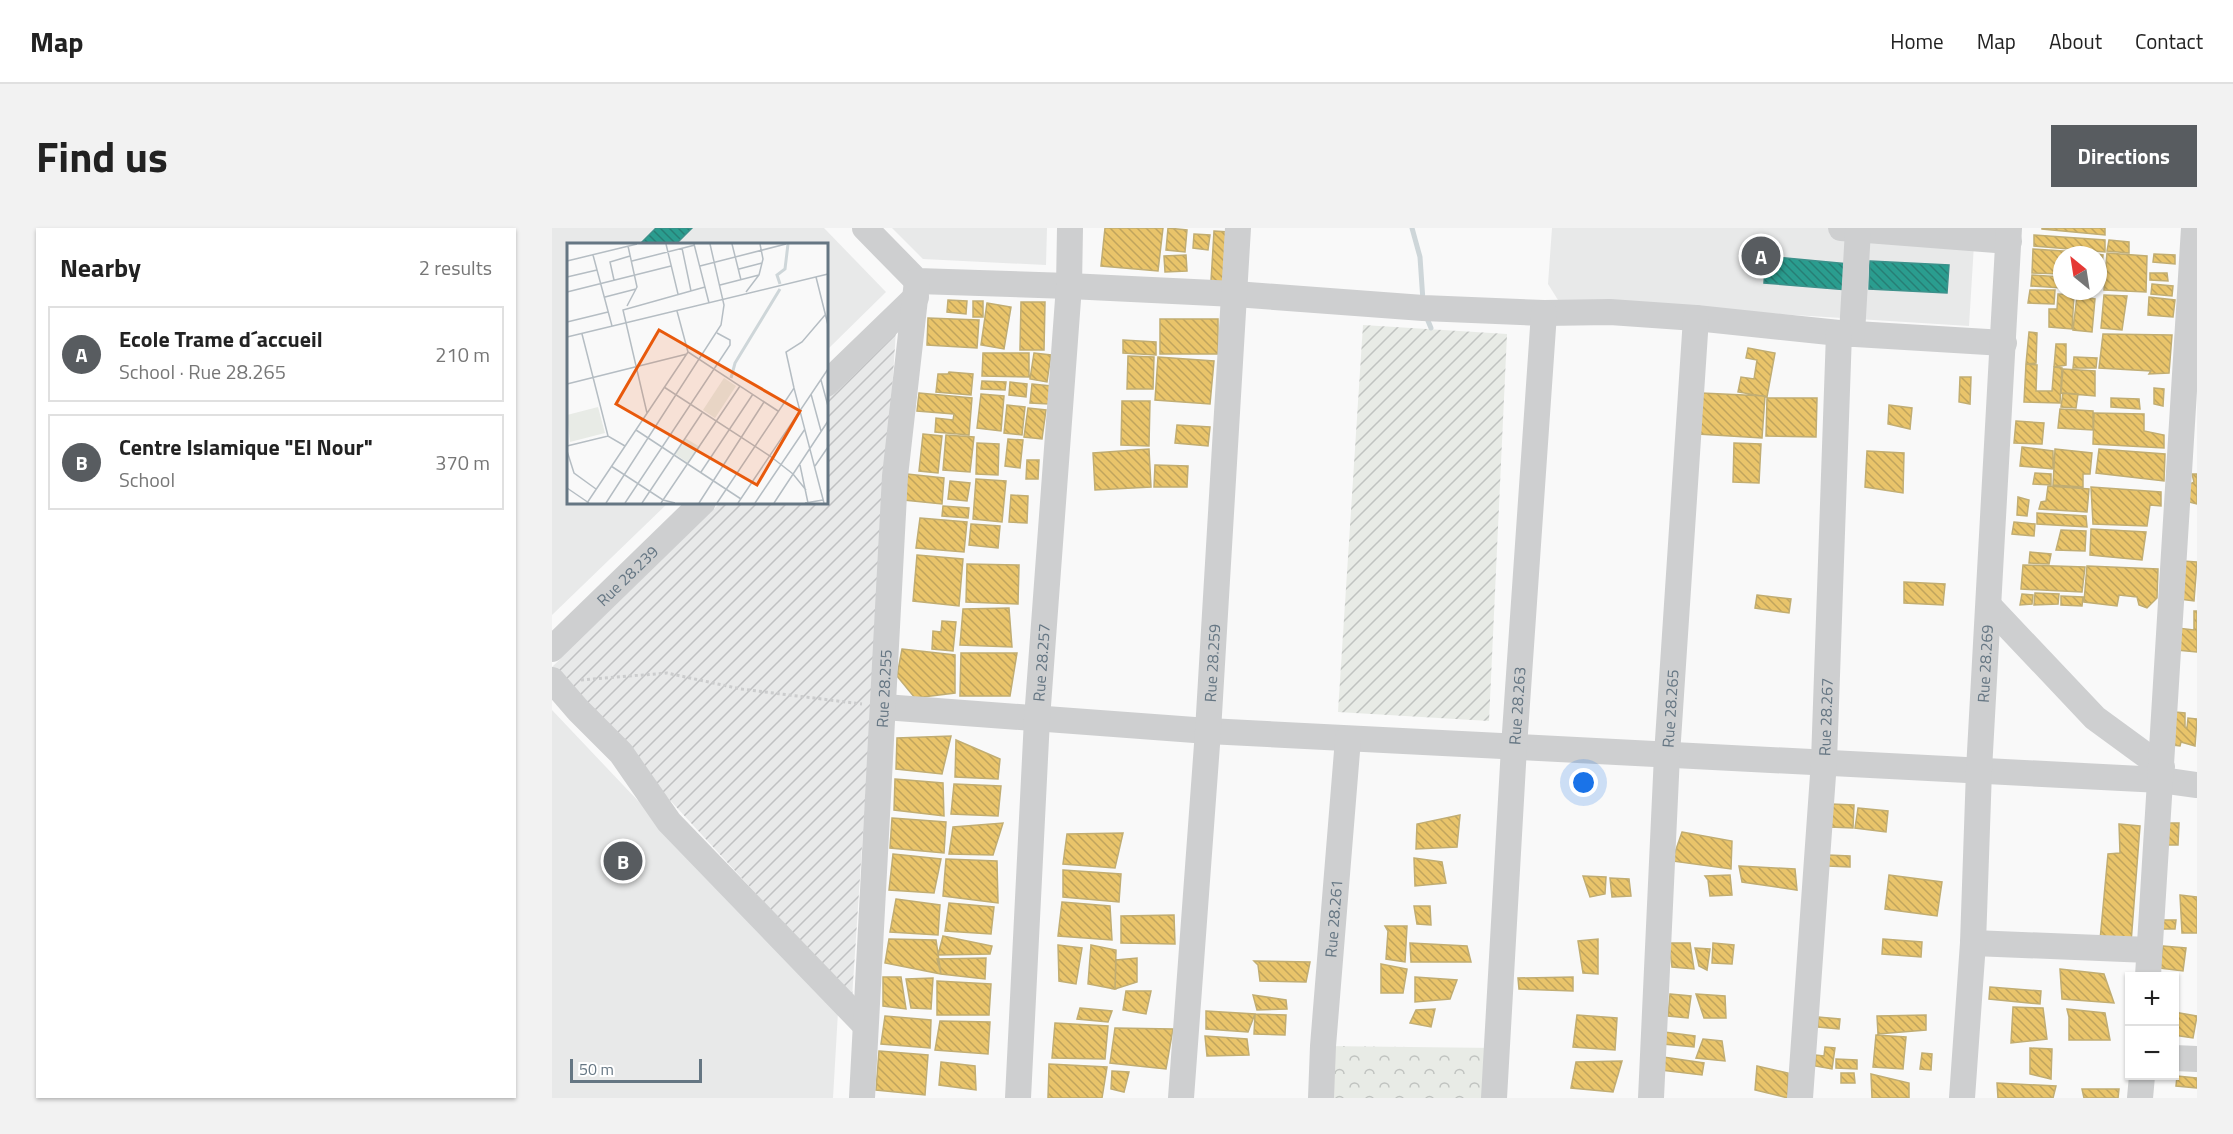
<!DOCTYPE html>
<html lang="en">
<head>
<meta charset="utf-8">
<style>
	:root { --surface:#fff; --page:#f2f2f2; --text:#222; --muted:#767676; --line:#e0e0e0; --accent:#585c60 }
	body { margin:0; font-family:"Titillium Web",sans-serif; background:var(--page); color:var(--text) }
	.controls { position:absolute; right:18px; bottom:18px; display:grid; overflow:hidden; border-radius:0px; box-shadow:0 2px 4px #0004 }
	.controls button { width:54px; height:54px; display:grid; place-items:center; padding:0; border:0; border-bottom:2px solid var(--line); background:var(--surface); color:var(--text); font:30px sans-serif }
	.compass { position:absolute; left:1501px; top:18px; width:54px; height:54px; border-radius:50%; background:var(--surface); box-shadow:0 2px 4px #0004; rotate:330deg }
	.scale { position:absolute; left:18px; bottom:15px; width:132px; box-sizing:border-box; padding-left:6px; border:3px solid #657683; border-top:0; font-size:16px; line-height:21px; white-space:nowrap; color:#657683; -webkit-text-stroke:4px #fff; paint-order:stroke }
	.you { position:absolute; left:1032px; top:555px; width:21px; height:21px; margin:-15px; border:4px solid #fff; border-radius:50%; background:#1a73e8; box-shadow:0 0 0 9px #1a73e833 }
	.badge { display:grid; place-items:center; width:39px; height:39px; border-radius:50%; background:var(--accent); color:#fff; font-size:20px; font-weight:700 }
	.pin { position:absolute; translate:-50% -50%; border:3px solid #fff; box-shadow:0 2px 6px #0006 }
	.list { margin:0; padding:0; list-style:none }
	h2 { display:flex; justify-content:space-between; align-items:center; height:78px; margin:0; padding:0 24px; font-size:26px }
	h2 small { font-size:20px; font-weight:400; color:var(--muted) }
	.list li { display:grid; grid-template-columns:39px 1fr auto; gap:18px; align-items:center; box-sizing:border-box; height:96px; margin:0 12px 12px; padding:0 12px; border:2px solid var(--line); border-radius:0px }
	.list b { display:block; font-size:22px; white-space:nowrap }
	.list p { margin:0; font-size:20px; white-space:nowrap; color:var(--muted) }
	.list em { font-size:20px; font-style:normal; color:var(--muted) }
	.map { position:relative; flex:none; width:1645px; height:870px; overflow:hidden; border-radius:0px }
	header { display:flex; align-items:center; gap:36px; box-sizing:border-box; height:84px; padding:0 30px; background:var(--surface); border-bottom:2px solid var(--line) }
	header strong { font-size:28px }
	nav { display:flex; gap:33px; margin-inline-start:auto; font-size:21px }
	.intro { display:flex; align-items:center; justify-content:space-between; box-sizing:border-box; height:144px; padding:0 36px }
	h1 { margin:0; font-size:42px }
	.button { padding:15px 27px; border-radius:0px; background:var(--accent); color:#fff; font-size:21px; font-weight:700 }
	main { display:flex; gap:36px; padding:0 36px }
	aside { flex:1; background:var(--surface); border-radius:0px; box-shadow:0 2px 4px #0004 }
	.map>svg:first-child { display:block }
</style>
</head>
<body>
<header>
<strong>Map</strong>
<nav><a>Home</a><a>Map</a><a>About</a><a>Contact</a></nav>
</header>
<div class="intro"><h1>Find us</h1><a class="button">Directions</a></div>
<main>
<aside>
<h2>Nearby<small>2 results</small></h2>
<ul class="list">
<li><span class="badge">A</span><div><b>Ecole Trame d´accueil</b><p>School · Rue 28.265</p></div><em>210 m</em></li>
<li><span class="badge">B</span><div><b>Centre Islamique &quot;El Nour&quot;</b><p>School</p></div><em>370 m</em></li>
</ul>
</aside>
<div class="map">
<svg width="1645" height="870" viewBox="0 0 1645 870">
	<defs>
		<pattern id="industrial-furrows" width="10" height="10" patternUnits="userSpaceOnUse" patternTransform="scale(1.5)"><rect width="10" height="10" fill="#e8e9e9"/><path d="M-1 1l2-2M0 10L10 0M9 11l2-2" fill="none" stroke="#c0c1c2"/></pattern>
		<pattern id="park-crowns" width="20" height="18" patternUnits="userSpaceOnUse" patternTransform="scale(1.5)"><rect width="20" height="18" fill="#e8ebe6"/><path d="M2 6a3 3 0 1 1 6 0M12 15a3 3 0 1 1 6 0" fill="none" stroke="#c0c3c0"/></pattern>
		<pattern id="garden-furrows" width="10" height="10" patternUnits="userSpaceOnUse" patternTransform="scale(1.5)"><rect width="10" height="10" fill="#e8ebe6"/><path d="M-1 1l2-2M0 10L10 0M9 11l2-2" fill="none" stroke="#c0c3c0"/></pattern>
		<pattern id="homes-back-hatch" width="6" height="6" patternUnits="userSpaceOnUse" patternTransform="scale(1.5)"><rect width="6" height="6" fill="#e9c46a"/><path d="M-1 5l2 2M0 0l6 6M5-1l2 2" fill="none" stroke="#c0a45d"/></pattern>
		<pattern id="schools-back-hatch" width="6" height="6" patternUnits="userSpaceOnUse" patternTransform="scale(1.5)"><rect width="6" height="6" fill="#2a9d8f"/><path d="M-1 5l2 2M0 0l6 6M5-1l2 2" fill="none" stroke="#277e75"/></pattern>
	</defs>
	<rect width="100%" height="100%" fill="#f9f9f9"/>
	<path fill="#e8e9e9" d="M0,0H272L334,64L275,122L274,16H16V274L116,275L0,387Z
		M340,0H495L494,37L371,31Z
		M1000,0H1423L1417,98L1006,72L996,56Z
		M0,482L286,784L281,870H0Z"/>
	<path fill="url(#industrial-furrows)" d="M344,102L300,770L0,444V439L168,275L274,274L275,170Z"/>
	<path fill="url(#park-crowns)" d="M771,818L945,820L940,870H769Z"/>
	<path fill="url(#garden-furrows)" d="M811,97L955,106L937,493L786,484Z"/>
	<path fill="url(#homes-back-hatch)" stroke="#c1ad72" stroke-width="1.5" d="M553,0H611L606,43L549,38Z
		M616,0L635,2L633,24L614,22Z
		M1490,0H1553V7L1490,1Z
		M662,3L677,4L674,54L659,53Z
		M642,6L658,7L656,22L641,20Z
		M1482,7L1553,12V24L1482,18Z
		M1557,12L1577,14V25L1555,23Z
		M1481,21L1526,24V27H1510V46L1480,45Z
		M1529,24L1551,27L1548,60H1546V27H1529Z
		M1555,25L1595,28L1594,64L1552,62Z
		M1602,26L1623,27V36L1601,34Z
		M634,27L635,43L613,44L612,28Z
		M1598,45H1615L1616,53L1598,52Z
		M1480,47L1510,49V60L1479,58Z
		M1600,56L1621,58L1620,68L1599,66Z
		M1478,62H1503L1502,76L1476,75Z
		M1506,66L1522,67L1520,101L1497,99V81H1505Z
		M1552,67L1575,68L1570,102L1549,100Z
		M1525,68L1543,71L1540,104L1521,102Z
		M1597,69L1623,72L1621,89L1596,87Z
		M396,72L415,73L414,86L395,84Z
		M421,73H431V89H421Z
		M469,74H493L492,122H468Z
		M435,75L459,79L452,121L429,117Z
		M376,90L427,92L425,120L375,117Z
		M608,91H666V126H608Z
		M1477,104L1485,105L1484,135L1474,136Z
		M1551,106L1620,107L1617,145L1597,146L1599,143L1547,140Z
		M571,112L604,114V127L571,125Z
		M1504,116H1514V137L1502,139Z
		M1196,120L1223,125L1215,169L1186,164L1189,149L1202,151L1205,132L1194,130Z
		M431,125H477V149L430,148Z
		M482,125L499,127L495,154L478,151Z
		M576,128L602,129L601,161H575Z
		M606,129L662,133L658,176L603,172Z
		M1522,129L1545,130L1544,140H1521Z
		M1474,136L1485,137L1484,163H1500L1502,139L1510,140L1508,175L1472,174Z
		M1511,141L1543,143V168L1509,165Z
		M397,144L421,146L419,167L384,164L386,146H396Z
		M1408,149H1419L1418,176L1407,174Z
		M430,153L454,154L453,162L429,161Z
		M458,154L475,156L474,169L457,167Z
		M480,156L499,158L497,176L478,175Z
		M1602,160L1612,161L1611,178L1602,176Z
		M367,165L420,170L417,207L383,204L384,190L401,192L402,186L365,183Z
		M1149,165L1213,168L1210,210L1146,206Z
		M1511,165L1526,166L1524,180L1509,179Z
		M429,166L452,168L449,203L425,200Z
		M1215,170H1265L1264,209L1214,208Z
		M1559,170L1587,171L1588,181L1559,179Z
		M570,173H598L597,218L569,217Z
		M455,177L473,179L470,207L452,205Z
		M1337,177L1360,180L1358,201L1336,196Z
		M476,180L494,182L490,211L472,209Z
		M1508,181L1541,183V202L1506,200Z
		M1542,185L1592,186V203L1612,207V220L1541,216Z
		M1464,193L1492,195L1490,216L1462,215Z
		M625,197L658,199L656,218L623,215Z
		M371,206L390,208L386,245L367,243Z
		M394,207L422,209L418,244L391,242Z
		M456,211L471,212L468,240L453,238Z
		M425,215L447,216L446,247L424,246Z
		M1182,215L1209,216L1207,255L1181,254Z
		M1470,219L1501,223V241L1468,238Z
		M597,221L599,259L543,262L541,225Z
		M1503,221L1540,225L1538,246H1531V259L1501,257Z
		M1547,221L1613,226L1612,253L1544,245Z
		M1315,223L1352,225L1351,265L1313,259Z
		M475,232H487L486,251H474Z
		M603,237L636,238L635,259H602Z
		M1483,245L1499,246V257L1481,256Z
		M355,246L392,250L390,276L352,272Z
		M1640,246H1645V276L1637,274L1638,256L1642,254Z
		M424,251L454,253L450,294L421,291Z
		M398,253L418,255L415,273L396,271Z
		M1496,258L1537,261L1535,284L1487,281L1489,274L1494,273Z
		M1539,259L1609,264V278L1598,277L1595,298L1541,296Z
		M459,267L476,268L475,295L457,294Z
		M1466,269L1477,272L1475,288L1465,287Z
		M391,278L417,280L416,290L390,288Z
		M1485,285L1534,288L1535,299L1485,296Z
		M368,290L415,294L412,324L364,320Z
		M1462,294L1483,296L1482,308L1460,306Z
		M419,296L448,298L446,320L417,317Z
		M1539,301L1594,304L1590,332L1538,327Z
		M1509,302L1534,303L1533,323L1504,322Z
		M1478,324L1499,326L1497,336L1477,335Z
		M365,327L411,331L407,378L361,373Z
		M1631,333L1645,334L1642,373L1628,371Z
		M415,336L467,337L466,376L414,374Z
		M1471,337L1533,339L1530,364L1469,361Z
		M1535,338L1606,341L1605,370L1595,380L1587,377L1585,369L1567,367L1565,378L1532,374Z
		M1352,354L1393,356L1391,377L1352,375Z
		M1483,365L1507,366L1506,376L1482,377Z
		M1470,366L1481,367L1480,376L1468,377Z
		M1205,367L1239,371L1237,385L1203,380Z
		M1509,368L1531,369L1530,378L1509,377Z
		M457,380L460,419L408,417L411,381Z
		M1642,383H1645V424L1625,422L1626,400L1642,402Z
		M390,393L404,394L401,423L380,421L381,403L389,404Z
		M350,421L403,427V465L363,470L345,448Z
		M409,425H465L458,468H408Z
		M1623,484L1633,485V499L1635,500L1636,490L1645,491L1643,518L1629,514L1628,518L1621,517Z
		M399,508L390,546L344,541L345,510Z
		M404,512L448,531L446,551L403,549Z
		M343,551L391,555L392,588L342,582Z
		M402,556L449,558L446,588L399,586Z
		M1279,576L1302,577L1301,600L1278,599Z
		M1306,580L1336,583L1334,604L1303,600Z
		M908,587L905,619L864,621L865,596Z
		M340,590L394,594L392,625L338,620Z
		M451,595L441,627L397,626L401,599Z
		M1616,595H1627L1626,617H1615Z
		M1567,596L1588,598L1579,715L1548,712L1556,626L1568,625Z
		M1130,604L1180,613L1179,641L1120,633Z
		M571,605L563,640L511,636L515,606Z
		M341,626L389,631L382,665L337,662Z
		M1276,627L1298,628V639L1276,638Z
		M862,630L890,634L894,655L863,658Z
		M394,631L445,633L446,675L391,668Z
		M1187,638L1243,641L1245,662L1190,654Z
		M511,642L569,646L567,674L511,669Z
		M1178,647L1180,667L1158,668L1156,652L1153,648Z
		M1337,647L1390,654L1385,688L1333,681Z
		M1031,648L1054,649L1053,666L1038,669Z
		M1058,650L1077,651L1079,668L1060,669Z
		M1628,667L1645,669V705H1630Z
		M344,671L388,677L386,707L338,704Z
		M510,674L558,678L560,712L506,708Z
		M397,675L442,679L439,706L393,703Z
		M862,678H878L879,697L865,696Z
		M622,687L623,716L569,715V688Z
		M1609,692H1624L1623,701H1609Z
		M833,698H855L853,734L834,731L836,703Z
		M391,708L440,718L438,726L386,727Z
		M337,711L384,712L389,746L333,735Z
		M1046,711V746L1031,745L1026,713Z
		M1331,711L1370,714L1369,729L1330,726Z
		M858,715L915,718L919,734H859Z
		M1117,715H1138L1142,741L1120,739Z
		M1161,715L1182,717L1180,736L1160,735Z
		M506,717L530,720L524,756L507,753Z
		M539,717L564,722L563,761L536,756Z
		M1611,718L1634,720L1631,743L1608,740Z
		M1143,720L1158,721L1155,742L1147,738Z
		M434,730L433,751L389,746L385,731Z
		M585,730V754L563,761L564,732Z
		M702,733L758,734L754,754L708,753L706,737Z
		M829,736L855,741L851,765H829Z
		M1508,741L1552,746L1562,775L1510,771Z
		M331,749H349L354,781L331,778Z
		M863,749L905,752L898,771L863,774Z
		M1021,749V763L967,761L966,750Z
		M381,750L379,781L359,780L354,751Z
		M385,753L439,756L437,787H385Z
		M1438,759L1489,763L1488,776L1437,771Z
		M574,763H599L594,786L571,782Z
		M1118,766L1139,768L1136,790L1116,788Z
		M1144,766L1173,768L1174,790H1152Z
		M701,767L734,772L735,781L705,782Z
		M1461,779L1491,780L1495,811L1459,815Z
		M528,780L560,783L556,794L525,791Z
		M883,781L879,799L858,795L864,782Z
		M1515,781L1553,785L1558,812H1517V789Z
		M654,783L703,786L696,804L654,801Z
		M1622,784L1645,788L1641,810L1622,807Z
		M703,786L734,787L733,807L702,806Z
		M1025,787L1065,790L1063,822L1021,819Z
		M1374,787V802L1326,806L1325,788Z
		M333,788L379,792L378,820L329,816Z
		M1266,789L1288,791L1287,801L1266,799Z
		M388,793L438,794L436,826L383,822Z
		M503,795L556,798L553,831L500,830Z
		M563,800L621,801L614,841L558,835Z
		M1112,804L1143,808L1142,819L1111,816Z
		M1324,807L1354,809L1351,841L1321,839Z
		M653,808L695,811L697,827L655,828Z
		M1151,811L1170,813L1173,833L1144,830Z
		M1273,819L1283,820L1280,841L1263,838L1264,827L1272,828Z
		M1478,820L1500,821L1499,851L1478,846Z
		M327,823L376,827L373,867L324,862Z
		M1370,825L1380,826L1379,842L1368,841Z
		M1111,829L1152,835L1150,847L1109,842Z
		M1284,831L1305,832V841L1284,840Z
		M1070,833L1061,864L1019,860L1024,834Z
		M389,834L423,838L424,862L387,857Z
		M497,836L555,839L550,870H496Z
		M1205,838L1236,845V870L1203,862Z
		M560,843L577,844L572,864L559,861Z
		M1289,845H1302L1303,855H1289Z
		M1319,846L1357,855V870H1320Z
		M1625,848L1645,850V860L1624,858Z
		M1445,855L1504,858L1501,870H1446Z
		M1530,861H1567L1566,870H1532Z"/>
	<path fill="url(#schools-back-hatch)" stroke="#3c918b" stroke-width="1.5" d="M104,0H140L124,16H88Z
		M1214,28L1297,36L1296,62L1212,55Z
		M1318,33L1397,37L1395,65L1317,61Z"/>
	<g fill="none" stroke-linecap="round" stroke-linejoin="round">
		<path stroke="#ced6d9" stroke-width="5" d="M860,0L868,29L871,73
			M874,88L879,100"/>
		<path stroke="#cbcccd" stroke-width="3" stroke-dasharray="3 3" stroke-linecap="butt" d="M29,452L115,445L189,461L310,476"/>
		<g stroke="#cecfd0" stroke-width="26">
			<path d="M313,0L365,53L517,58L683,66L871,80L992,85L1058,84L1144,90L1287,105L1452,115"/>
			<path d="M1289,0L1457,13"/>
			<path d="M1300,106L1306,2"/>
			<path d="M274,156L364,69"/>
			<path d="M1437,378L1543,490L1610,539"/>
			<path id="s1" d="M0,421L151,274"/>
			<path d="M0,452L26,482L69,525L117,594L313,797"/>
			<path d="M332,479L656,503L1609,552L1645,557"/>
			<path d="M1421,715L1597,722"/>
			<path d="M1596,748L1642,0"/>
			<path d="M1622,830L1645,831"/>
			<path id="s2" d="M310,870L343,248L365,53"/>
			<path id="s3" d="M466,870L485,491L517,58L518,0"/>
			<path id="s4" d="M629,870L656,503L686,0"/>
			<path id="s5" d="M769,870L771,818L796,511"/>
			<path id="s6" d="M942,870L962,519L992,85"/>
			<path id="s7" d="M1099,870L1115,527L1144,90"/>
			<path id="s8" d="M1248,870L1272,533L1287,105"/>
			<path id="s9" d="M1410,870L1421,715L1427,542L1457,0"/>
			<path d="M1588,870L1590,848"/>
		</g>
	</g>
	<g text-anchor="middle" stroke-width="6" stroke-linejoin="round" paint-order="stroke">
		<g font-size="16" fill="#657683" stroke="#fff">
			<text dy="6" stroke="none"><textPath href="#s1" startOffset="105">Rue 28.239</textPath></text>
			<text dy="6" stroke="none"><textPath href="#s3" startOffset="436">Rue 28.257</textPath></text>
			<text dy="6" stroke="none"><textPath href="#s4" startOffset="436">Rue 28.259</textPath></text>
			<text dy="6" stroke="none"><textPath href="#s9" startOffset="435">Rue 28.269</textPath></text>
			<text dy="6" stroke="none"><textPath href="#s2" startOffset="410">Rue 28.255</textPath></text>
			<text dy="6" stroke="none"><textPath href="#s6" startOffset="393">Rue 28.263</textPath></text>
			<text dy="6" stroke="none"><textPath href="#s7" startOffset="390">Rue 28.265</textPath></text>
			<text dy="6" stroke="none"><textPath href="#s8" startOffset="382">Rue 28.267</textPath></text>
			<text dy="6" stroke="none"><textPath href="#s5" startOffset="180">Rue 28.261</textPath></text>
		</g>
	</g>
	<g transform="translate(15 15)">
		<rect width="261" height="261" fill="#f9f9f9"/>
		<path d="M118,195L133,204L121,220L108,211Z" fill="#e8ebe6"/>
		<path d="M157,135L169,143L148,175L136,167Z" fill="#e8ebe6"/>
		<path d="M31,164L38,190L3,199L0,172Z" fill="#e8ebe6"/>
		<path fill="none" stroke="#ced6d9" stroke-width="3" d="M213,41L210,32L218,26L221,1M164,135L168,120L213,46"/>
		<path fill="none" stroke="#b5bdc3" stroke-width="1.5" d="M99,1L111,51M127,1L142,60M165,1L174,37M115,5L124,48M26,12L45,83M0,18L70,1M65,18L128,2M133,23L219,1M172,26L195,20M0,34L30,27M249,34L261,82M47,37L43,19L63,13M153,42L192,32M0,49L104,23M179,49L192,32L196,16L193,1M38,54L69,46M60,63L70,44L61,3M110,68L121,109L211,168M0,79L41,69M15,91L41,193M0,94L261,31M254,137L261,163M0,141L120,111M97,144L203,213L226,231L239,247M227,145L219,109L235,99L258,72M244,151L254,188M80,170L56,67L138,44M69,187L174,256M0,203L41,193L58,203M0,208L7,230L29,246M233,222L241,260M44,223L96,257L108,260M248,223L261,204M134,229L186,151M0,245L22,260M20,260L121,109M39,260L154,82L157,62L143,1M58,260L163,102V97L150,90M75,260L135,170M94,260L173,143M132,260L197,159M150,260L227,145L257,260M171,260L261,126M188,260L238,186M207,260L261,178M238,260L256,257"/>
		<path fill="#e8590c" fill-opacity="0.15" stroke="#e8590c" stroke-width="3" d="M92,87L233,168L190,242L49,161Z"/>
		<rect width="261" height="261" fill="none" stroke="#657683" stroke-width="3"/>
	</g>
</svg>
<div class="controls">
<button>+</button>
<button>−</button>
</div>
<svg class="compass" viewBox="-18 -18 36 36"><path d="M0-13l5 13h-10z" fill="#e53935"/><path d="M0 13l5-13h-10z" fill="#767676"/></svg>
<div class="scale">50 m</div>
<div class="you"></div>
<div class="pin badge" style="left:1209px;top:28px">A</div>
<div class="pin badge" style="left:71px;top:633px">B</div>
</div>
</main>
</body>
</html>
